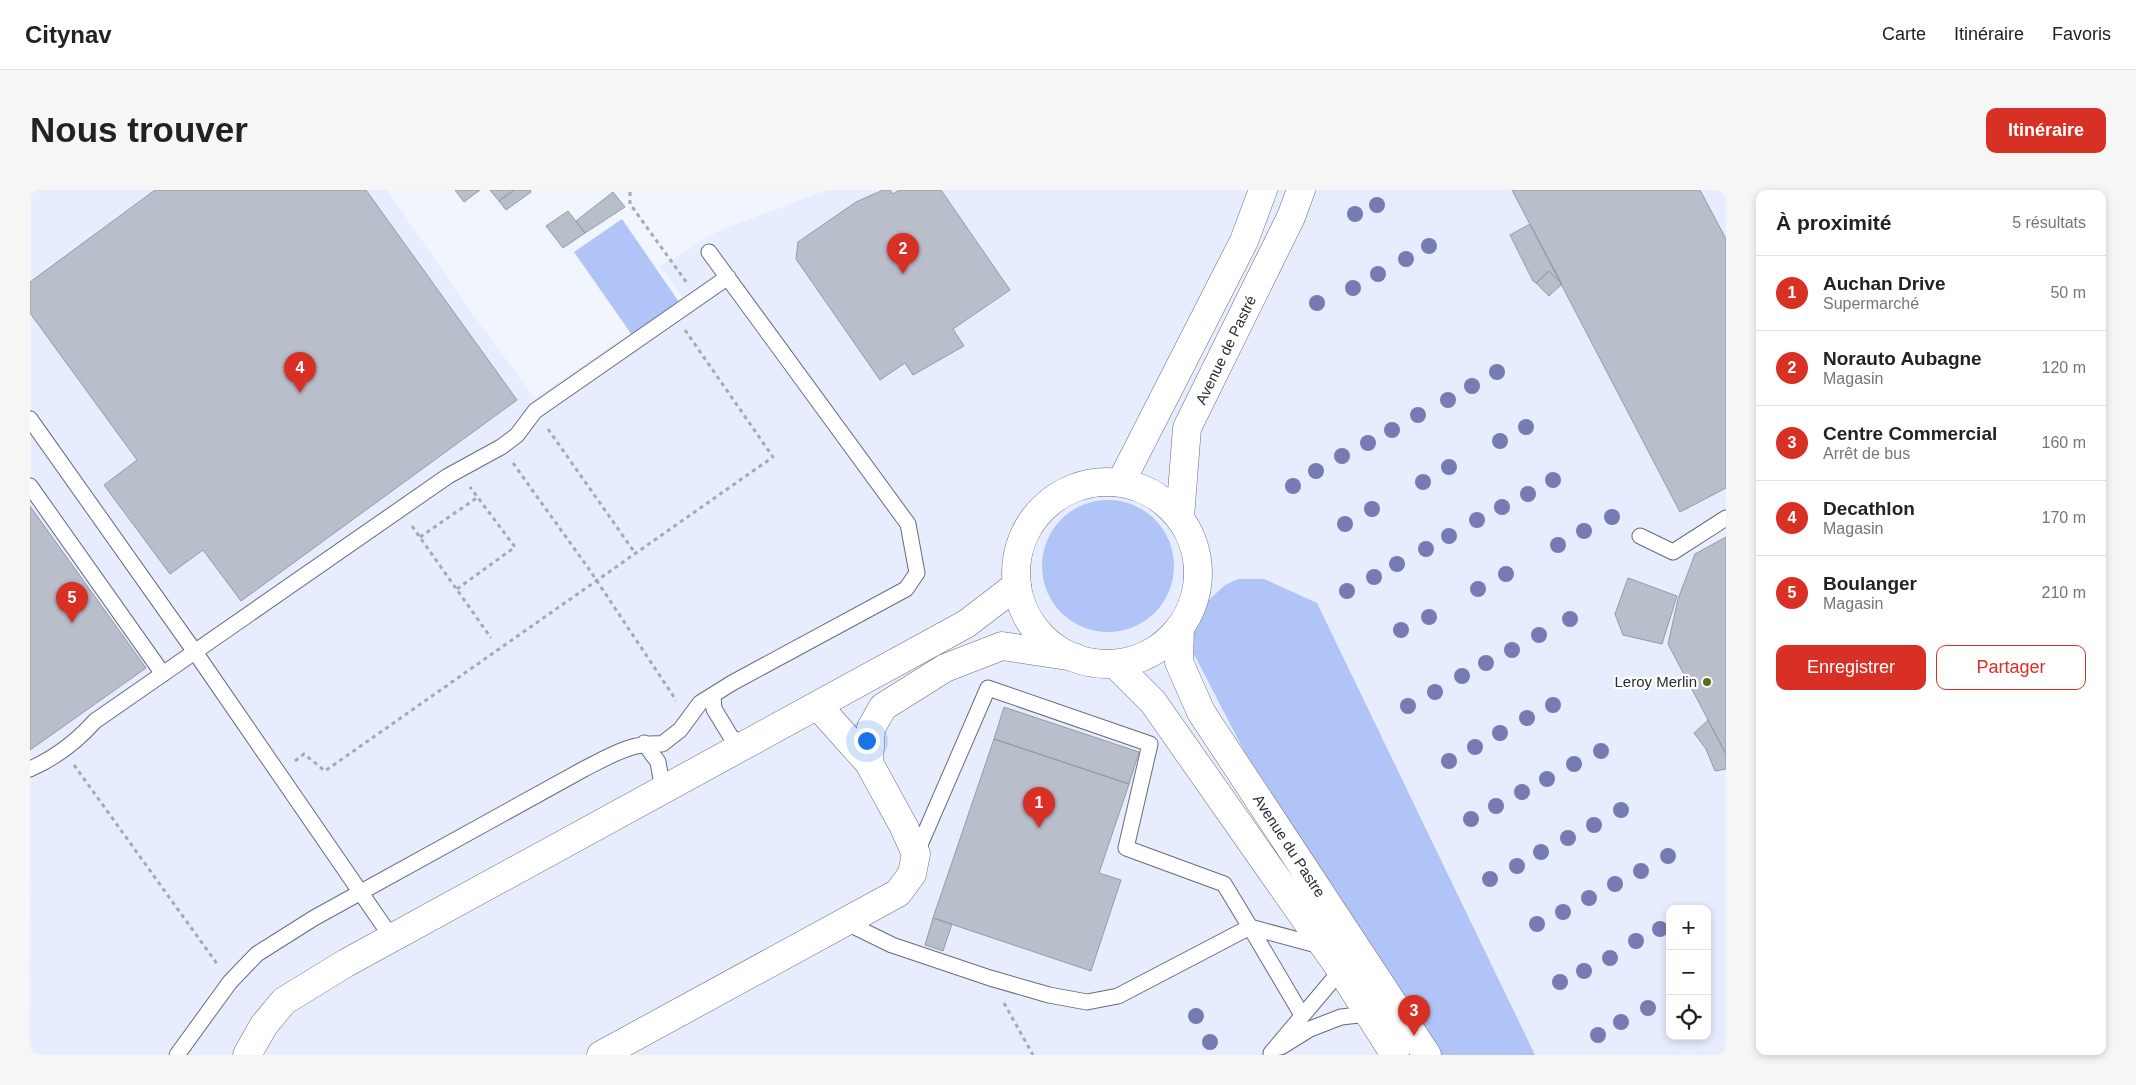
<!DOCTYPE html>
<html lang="fr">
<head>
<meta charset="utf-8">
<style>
	:root { --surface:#fff; --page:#f6f6f6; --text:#222; --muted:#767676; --line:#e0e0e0; --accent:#d93025 }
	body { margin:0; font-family:Arial,sans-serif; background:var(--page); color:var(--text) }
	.controls { position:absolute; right:15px; bottom:15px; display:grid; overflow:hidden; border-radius:10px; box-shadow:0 2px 8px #0003 }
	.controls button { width:45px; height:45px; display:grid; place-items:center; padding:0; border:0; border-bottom:1px solid var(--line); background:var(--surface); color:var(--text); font:25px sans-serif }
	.you { position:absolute; left:836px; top:550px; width:18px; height:18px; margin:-12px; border:4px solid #fff; border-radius:50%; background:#1a73e8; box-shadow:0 0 0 8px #1a73e833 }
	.badge { display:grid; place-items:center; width:32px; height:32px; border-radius:50%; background:var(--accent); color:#fff; font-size:16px; font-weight:700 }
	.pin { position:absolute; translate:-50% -41px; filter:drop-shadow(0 1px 2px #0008) }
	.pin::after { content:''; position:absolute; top:26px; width:18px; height:15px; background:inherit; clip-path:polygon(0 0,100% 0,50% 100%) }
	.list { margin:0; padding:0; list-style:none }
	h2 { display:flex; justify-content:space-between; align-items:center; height:65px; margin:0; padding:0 20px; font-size:21px }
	h2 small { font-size:16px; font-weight:400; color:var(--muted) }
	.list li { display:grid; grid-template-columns:32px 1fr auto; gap:15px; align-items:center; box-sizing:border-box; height:75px; padding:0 20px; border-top:1px solid var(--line) }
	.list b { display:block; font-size:19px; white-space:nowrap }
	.list p { margin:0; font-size:16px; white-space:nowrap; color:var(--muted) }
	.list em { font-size:16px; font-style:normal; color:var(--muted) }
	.actions { display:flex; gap:10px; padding:15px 20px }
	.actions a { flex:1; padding:11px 0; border:1px solid var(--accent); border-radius:10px; text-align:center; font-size:18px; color:var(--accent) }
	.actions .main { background:var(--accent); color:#fff }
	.icon { flex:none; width:28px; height:28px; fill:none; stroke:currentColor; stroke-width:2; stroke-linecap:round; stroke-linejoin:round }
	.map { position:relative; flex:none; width:1696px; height:865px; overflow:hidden; border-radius:10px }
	header { display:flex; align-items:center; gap:30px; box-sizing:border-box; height:70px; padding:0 25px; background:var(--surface); border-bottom:1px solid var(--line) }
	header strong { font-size:24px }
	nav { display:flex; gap:28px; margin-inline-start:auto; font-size:18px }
	.intro { display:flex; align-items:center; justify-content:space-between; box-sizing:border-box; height:120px; padding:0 30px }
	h1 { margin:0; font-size:35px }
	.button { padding:12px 22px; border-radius:10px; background:var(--accent); color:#fff; font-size:18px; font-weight:700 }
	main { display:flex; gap:30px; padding:0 30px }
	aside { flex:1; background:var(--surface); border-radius:10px; box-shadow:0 2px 8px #0003 }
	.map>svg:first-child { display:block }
</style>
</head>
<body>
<header>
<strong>Citynav</strong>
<nav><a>Carte</a><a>Itinéraire</a><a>Favoris</a></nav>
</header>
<div class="intro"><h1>Nous trouver</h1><a class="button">Itinéraire</a></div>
<main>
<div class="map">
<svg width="1696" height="865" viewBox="0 0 1696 865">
	<rect width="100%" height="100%" fill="#f1f5fd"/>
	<path fill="#e7edfe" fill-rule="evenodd" d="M1,0H357L444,126L505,208L652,107L630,76L688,41L797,0H1696V865H0ZM1640,719H1677V846H1640Z"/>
	<path fill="#b1c4f7" d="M592,29L649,112L602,145L544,62Z
		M1012 376a66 66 0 1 1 132 0a66 66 0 1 1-132 0Z
		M1208,389H1234L1287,413L1505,865H1403L1340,757L1214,561L1150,437L1195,395Z"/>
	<path fill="#b9becb" stroke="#959aa7" d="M125,0H336L487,210L211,411L173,360L140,384L74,295L107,270L0,123V92Z
		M425,0H450L434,12Z
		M460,0H484L469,11Z
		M484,0H500L501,2L476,20L469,11Z
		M853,0H860L863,4L869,0H911L980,100L923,139L934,156L883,185L875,173L850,190L766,69L768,52L826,12Z
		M1482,0H1670L1696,49V298L1650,322Z
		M583,2L595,17L555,43L546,31Z
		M538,21L555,43L533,58L516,36Z
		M1500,34L1532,94L1519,81L1506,93L1503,91L1480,45Z
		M1519,81L1532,94L1519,106L1506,93Z
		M0,316L116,478L0,560Z
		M1696,347V564L1638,454L1648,409L1665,364Z
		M1598,388L1647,406L1632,454L1593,445L1585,424Z
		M974,517L1109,562L1099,594L964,549Z
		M1678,530L1696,564V579L1685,581L1676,559L1664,543Z
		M964,549L1099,594L1069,683L1091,690L1061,781L903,728Z
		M903,728L922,734L913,761L895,755Z"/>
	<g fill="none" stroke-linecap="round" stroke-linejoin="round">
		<g stroke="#686c79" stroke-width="17">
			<path id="lane" d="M0,229L165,462L362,748
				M0,296L133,484
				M1610,346L1643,362L1696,328
				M683,505L684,519L701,547L716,555
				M614,553L628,572L633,600
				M0,579C25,568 47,551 65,531L418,286L471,257L487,245L505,221L698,87
				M815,732L862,755L960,788L1019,805L1057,812L1088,806L1220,737L1194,694L1096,658L1120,554L958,498L886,664
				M1220,737L1272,825
				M1220,737L1294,757
				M1251,857L1280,839L1311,827L1338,824
				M1241,863L1311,780
				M147,865L200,792L227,764L284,728L554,579C580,566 601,552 632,554L650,540L670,513L702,493L876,399L887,383L878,334L679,62"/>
		</g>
		<g stroke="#686c79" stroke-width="29">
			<path id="street" d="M788,516L839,573
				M217,865L234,835L254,811L316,773L936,434L987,395
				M571,865L868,703L882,684L886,664L874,637L839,573L841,538L853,517L915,478L972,456L1044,467"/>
		</g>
		<g stroke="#686c79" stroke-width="29">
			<path id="secondary" d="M1091,292L1214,51L1233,0
				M986 383a91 91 0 1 1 182 0a91 91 0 1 1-182 0Z
				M1150,327L1157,238L1261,27L1271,0
				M1150,437L1149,472L1171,522L1397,865
				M1085,474L1123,512L1311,780L1365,865"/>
		</g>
		<path stroke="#a6a9b1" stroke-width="3" stroke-dasharray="4 4" stroke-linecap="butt" d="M600,2V14L657,93
			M518,239L605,363
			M483,273L559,379L642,504L646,511
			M382,336L461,448
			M390,347L448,307
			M427,399L485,357L440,297
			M265,571L274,564L295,581L743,267L655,140
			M44,575L188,775
			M974,813L1003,865"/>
		<use href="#lane" stroke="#fff" stroke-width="15"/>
		<use href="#street" stroke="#fff" stroke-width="28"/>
		<use href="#secondary" stroke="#fff" stroke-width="28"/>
	</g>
	<g fill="#767bb3">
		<circle cx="1347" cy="15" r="8"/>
		<circle cx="1325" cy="24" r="8"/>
		<circle cx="1399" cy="56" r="8"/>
		<circle cx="1376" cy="69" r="8"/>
		<circle cx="1348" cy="84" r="8"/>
		<circle cx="1323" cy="98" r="8"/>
		<circle cx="1287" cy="113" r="8"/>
		<circle cx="1467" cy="182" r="8"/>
		<circle cx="1442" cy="196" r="8"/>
		<circle cx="1418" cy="210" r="8"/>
		<circle cx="1388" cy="225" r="8"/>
		<circle cx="1496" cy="237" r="8"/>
		<circle cx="1362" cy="240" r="8"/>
		<circle cx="1470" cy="251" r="8"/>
		<circle cx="1338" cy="253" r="8"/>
		<circle cx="1312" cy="266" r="8"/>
		<circle cx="1419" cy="277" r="8"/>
		<circle cx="1286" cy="281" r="8"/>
		<circle cx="1523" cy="290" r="8"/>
		<circle cx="1393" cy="292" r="8"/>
		<circle cx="1263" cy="296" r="8"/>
		<circle cx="1498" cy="304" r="8"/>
		<circle cx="1472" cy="317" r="8"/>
		<circle cx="1342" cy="319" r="8"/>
		<circle cx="1582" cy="327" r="8"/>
		<circle cx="1447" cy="330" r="8"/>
		<circle cx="1315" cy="334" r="8"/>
		<circle cx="1554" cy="341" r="8"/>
		<circle cx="1419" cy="346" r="8"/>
		<circle cx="1528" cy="355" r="8"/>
		<circle cx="1396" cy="359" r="8"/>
		<circle cx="1367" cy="374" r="8"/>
		<circle cx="1476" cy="384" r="8"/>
		<circle cx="1344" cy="387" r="8"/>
		<circle cx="1448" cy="399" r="8"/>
		<circle cx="1317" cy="401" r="8"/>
		<circle cx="1399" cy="427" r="8"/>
		<circle cx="1540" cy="429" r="8"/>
		<circle cx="1371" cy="440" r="8"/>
		<circle cx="1509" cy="445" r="8"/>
		<circle cx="1482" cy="460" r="8"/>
		<circle cx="1456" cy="473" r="8"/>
		<circle cx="1432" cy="486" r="8"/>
		<circle cx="1405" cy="502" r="8"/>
		<circle cx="1523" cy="515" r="8"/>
		<circle cx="1378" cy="516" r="8"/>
		<circle cx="1497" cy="528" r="8"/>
		<circle cx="1470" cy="543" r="8"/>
		<circle cx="1445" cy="557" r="8"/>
		<circle cx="1571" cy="561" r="8"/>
		<circle cx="1419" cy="571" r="8"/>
		<circle cx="1544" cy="574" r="8"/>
		<circle cx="1517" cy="589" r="8"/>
		<circle cx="1492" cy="602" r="8"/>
		<circle cx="1466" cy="616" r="8"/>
		<circle cx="1591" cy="620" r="8"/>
		<circle cx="1441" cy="629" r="8"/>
		<circle cx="1564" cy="635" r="8"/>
		<circle cx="1538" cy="648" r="8"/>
		<circle cx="1511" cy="662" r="8"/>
		<circle cx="1638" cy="666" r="8"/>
		<circle cx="1487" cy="676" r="8"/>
		<circle cx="1611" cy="681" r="8"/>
		<circle cx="1460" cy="689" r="8"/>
		<circle cx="1585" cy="694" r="8"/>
		<circle cx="1559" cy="708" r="8"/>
		<circle cx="1533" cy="722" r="8"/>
		<circle cx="1507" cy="734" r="8"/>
		<circle cx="1630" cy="739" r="8"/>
		<circle cx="1606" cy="751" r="8"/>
		<circle cx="1580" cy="768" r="8"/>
		<circle cx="1554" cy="781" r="8"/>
		<circle cx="1530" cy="792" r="8"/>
		<circle cx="1618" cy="818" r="8"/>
		<circle cx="1166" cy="826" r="8"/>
		<circle cx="1591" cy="832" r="8"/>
		<circle cx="1568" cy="845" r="8"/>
		<circle cx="1180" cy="852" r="8"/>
	</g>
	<circle fill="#5e6d17" stroke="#fff" stroke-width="2" cx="1677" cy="492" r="5"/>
	<g text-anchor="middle" stroke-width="4.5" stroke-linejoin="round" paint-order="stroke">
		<g font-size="15" fill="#2a2c32" stroke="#fff">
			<text transform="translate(1196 160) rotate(-64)" y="5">Avenue de Pastré</text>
			<text transform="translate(1259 656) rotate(57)" y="5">Avenue du Pastre</text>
		</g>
		<g font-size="15" fill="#2a2c32" stroke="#fff" text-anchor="end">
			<text x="1667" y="497">Leroy Merlin</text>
		</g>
	</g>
</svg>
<div class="controls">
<button>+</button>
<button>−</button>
<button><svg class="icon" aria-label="locate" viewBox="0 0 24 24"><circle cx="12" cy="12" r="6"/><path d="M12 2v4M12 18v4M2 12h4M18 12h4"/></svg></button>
</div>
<div class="you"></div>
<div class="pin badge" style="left:1009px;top:638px">1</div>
<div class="pin badge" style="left:873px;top:84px">2</div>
<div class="pin badge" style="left:1384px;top:846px">3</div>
<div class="pin badge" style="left:270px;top:203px">4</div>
<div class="pin badge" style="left:42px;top:433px">5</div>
</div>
<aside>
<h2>À proximité<small>5 résultats</small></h2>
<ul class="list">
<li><span class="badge">1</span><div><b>Auchan Drive</b><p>Supermarché</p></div><em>50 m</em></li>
<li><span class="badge">2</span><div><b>Norauto Aubagne</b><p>Magasin</p></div><em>120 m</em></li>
<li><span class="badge">3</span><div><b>Centre Commercial</b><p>Arrêt de bus</p></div><em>160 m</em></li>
<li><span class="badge">4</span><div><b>Decathlon</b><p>Magasin</p></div><em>170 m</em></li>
<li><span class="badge">5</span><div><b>Boulanger</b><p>Magasin</p></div><em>210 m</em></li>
</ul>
<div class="actions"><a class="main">Enregistrer</a><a>Partager</a></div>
</aside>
</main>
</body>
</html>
